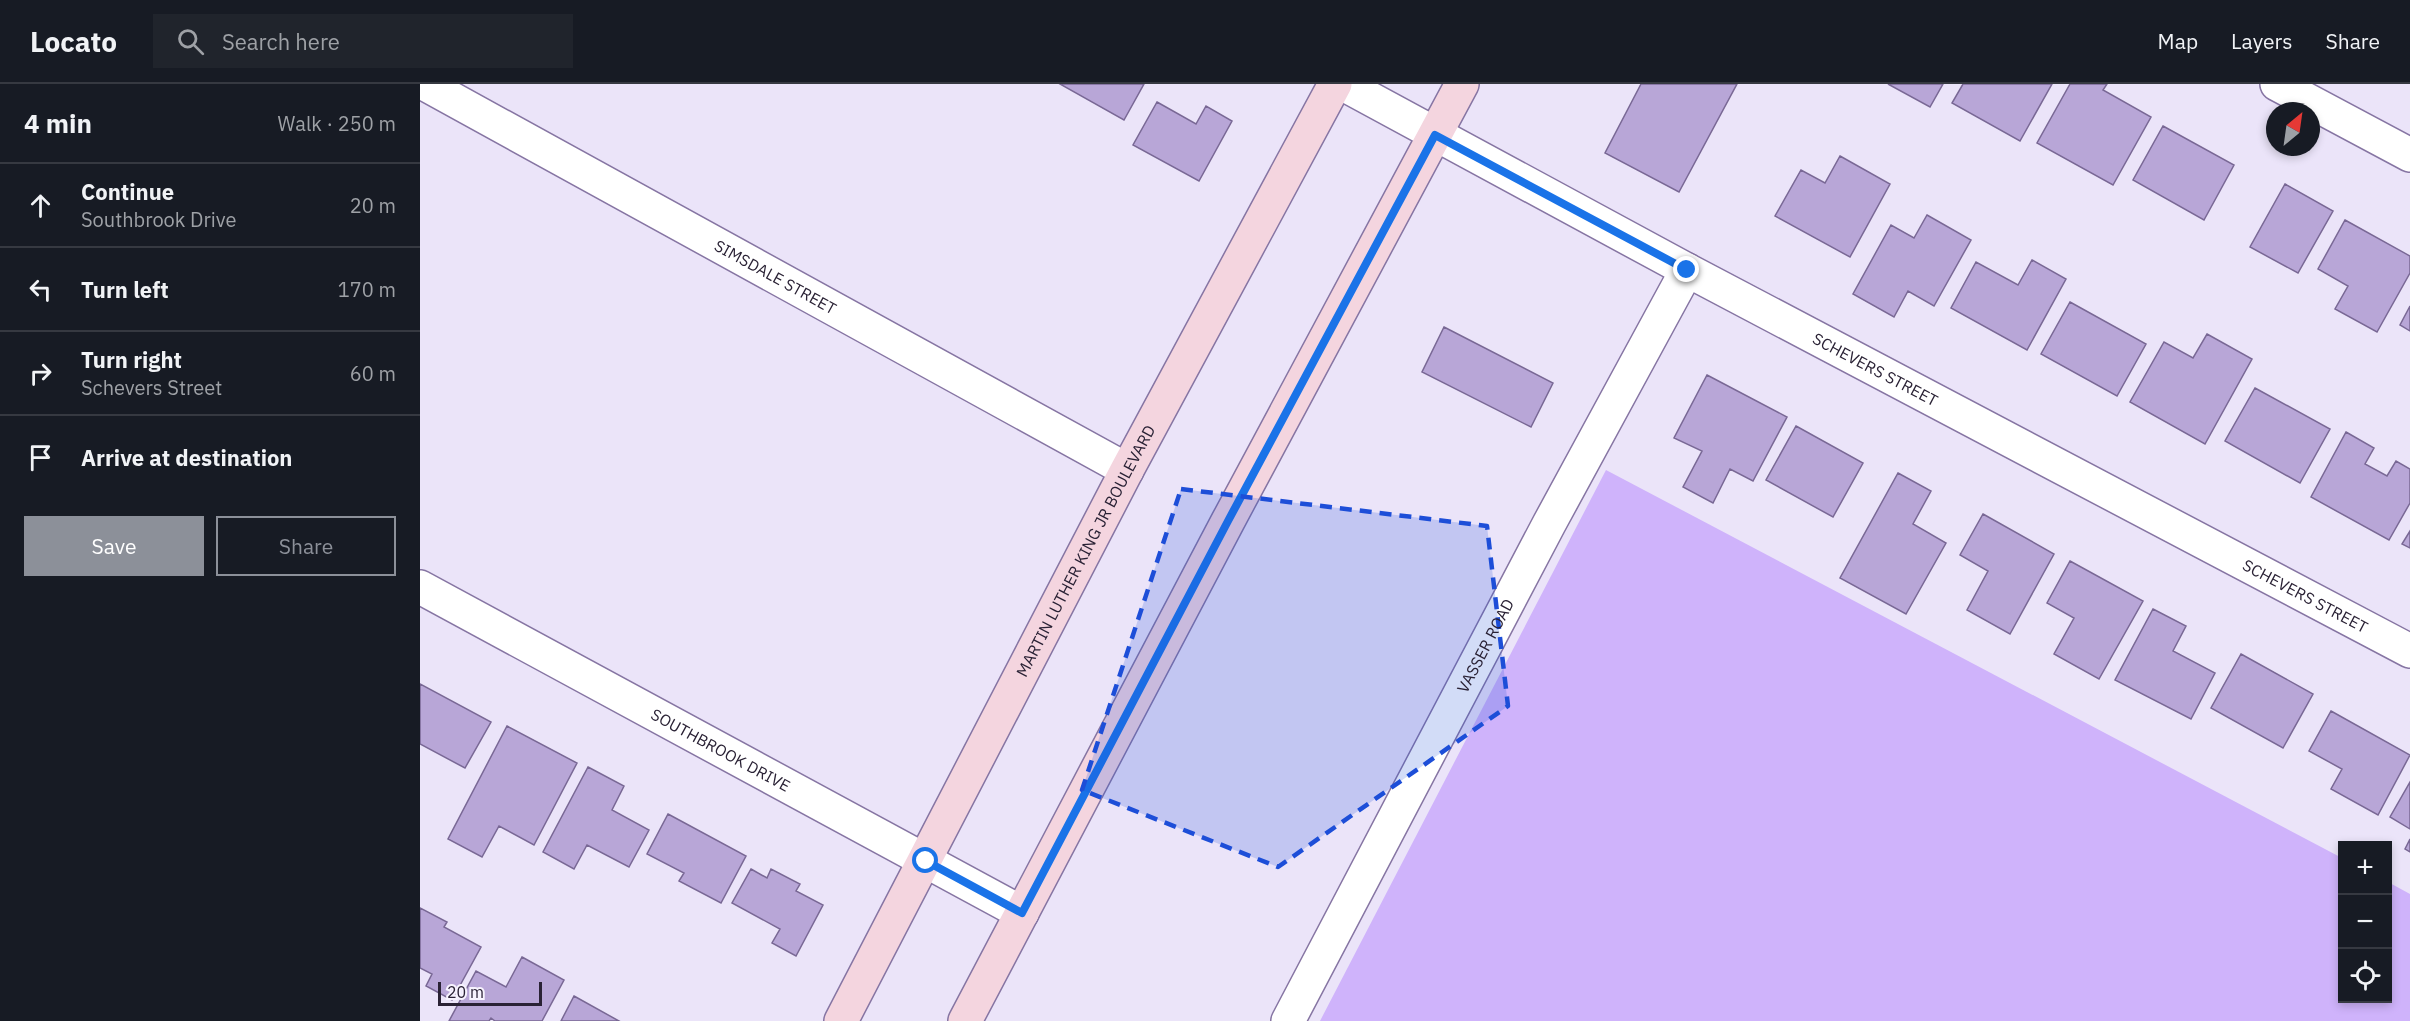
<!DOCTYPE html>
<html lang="en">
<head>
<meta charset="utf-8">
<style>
	:root { --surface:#171b24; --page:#20242c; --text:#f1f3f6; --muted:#9ea1a6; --line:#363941; --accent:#8c9099 }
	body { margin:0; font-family:"IBM Plex Sans",sans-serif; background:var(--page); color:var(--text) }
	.controls { position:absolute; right:18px; bottom:18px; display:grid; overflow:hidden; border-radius:0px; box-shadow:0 3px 9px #0003 }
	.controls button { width:54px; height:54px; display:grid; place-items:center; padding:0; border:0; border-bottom:2px solid var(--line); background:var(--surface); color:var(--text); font:30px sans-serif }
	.compass { position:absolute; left:1846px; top:18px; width:54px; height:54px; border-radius:50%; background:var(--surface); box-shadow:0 3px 9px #0003; rotate:29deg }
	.scale { position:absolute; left:18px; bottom:15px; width:104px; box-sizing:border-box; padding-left:6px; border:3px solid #2a2235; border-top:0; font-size:16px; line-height:21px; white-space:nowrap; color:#2a2235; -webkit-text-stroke:4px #f7f3fe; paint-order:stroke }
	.stop { position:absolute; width:18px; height:18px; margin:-14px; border:4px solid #1a73e8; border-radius:50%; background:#fff }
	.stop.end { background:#1a73e8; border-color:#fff; box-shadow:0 2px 6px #0008 }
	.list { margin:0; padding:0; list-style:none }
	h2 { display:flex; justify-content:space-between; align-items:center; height:78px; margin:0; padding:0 24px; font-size:26px }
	h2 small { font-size:20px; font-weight:400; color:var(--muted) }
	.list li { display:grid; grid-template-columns:39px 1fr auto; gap:18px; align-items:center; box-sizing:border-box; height:84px; padding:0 24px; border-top:2px solid var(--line) }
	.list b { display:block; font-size:22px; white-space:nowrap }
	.list p { margin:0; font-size:20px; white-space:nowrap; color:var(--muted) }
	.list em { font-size:20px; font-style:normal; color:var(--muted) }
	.actions { display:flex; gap:12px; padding:18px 24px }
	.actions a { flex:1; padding:14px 0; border:2px solid var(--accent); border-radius:0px; text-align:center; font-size:21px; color:var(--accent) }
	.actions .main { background:var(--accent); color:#fff }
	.icon { flex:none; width:33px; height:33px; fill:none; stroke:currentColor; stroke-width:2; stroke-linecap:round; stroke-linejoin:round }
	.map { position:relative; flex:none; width:1990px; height:937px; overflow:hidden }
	header { display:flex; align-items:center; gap:36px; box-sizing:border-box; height:84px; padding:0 30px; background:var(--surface); border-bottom:2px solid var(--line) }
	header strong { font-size:28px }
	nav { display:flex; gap:33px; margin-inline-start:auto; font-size:21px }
	.search { width:420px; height:54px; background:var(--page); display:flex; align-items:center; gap:15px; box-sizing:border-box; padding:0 21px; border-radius:0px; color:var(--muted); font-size:22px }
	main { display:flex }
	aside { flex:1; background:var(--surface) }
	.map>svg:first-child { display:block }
</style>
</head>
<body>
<header>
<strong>Locato</strong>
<div class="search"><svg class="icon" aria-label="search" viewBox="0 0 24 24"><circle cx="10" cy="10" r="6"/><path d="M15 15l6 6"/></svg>Search here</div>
<nav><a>Map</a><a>Layers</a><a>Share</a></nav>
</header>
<main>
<aside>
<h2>4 min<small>Walk · 250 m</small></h2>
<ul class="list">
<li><svg class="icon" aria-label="ahead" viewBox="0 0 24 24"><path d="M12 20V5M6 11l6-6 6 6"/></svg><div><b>Continue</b><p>Southbrook Drive</p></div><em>20 m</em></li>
<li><svg class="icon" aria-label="left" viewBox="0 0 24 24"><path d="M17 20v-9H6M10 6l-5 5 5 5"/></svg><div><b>Turn left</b></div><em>170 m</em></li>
<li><svg class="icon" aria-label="right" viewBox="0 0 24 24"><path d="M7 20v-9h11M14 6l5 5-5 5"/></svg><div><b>Turn right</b><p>Schevers Street</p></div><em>60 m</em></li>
<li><svg class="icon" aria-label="arrive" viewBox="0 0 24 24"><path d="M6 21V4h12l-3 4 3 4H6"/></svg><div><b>Arrive at destination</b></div></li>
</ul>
<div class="actions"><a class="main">Save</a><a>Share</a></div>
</aside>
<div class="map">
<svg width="1990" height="937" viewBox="0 0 1990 937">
	<rect width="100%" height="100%" fill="#ebe4f9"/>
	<path fill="#cfb3fb" d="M1186,386L1922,774V914H1968V798L1990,810V937H900Z"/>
	<path fill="#b8a6d7" stroke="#796895" stroke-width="1.5" d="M640,0H724L704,36Z
		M1221,0H1317L1259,108L1185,69Z
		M1468,0H1523L1510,23Z
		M1543,0H1632L1600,57L1532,19Z
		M1650,0H1687L1683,6L1731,33L1693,101L1617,59Z
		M737,18L776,40L786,22L812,37L779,97L713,61Z
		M1743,42L1814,81L1784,136L1713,96Z
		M1420,72L1470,100L1430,173L1355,132L1381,86L1405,99Z
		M1865,100L1913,127L1878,189L1830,163Z
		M1507,131L1551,156L1514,222L1488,207L1474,233L1433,210L1471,141L1494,154Z
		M1925,136L1990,172V189L1957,248L1915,225L1928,202L1898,185Z
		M1612,176L1646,195L1607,266L1531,224L1556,178L1598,201Z
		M1650,218L1726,260L1697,312L1621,270Z
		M1990,222V247L1980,241Z
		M1024,243L1133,299L1111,343L1002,288Z
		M1787,250L1832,275L1785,360L1710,318L1744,258L1773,274Z
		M1287,291L1367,333L1333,397L1310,385L1293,419L1263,403L1282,367L1254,354Z
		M1835,304L1910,345L1880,399L1805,357Z
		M1376,342L1443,379L1413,433L1346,396Z
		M1926,348L1954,364L1945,380L1967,392L1976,377L1990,385V419L1969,456L1891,413Z
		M1478,389L1511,407L1493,440L1526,459L1486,530L1420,494Z
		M1563,430L1634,470L1590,550L1547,526L1568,487L1540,471Z
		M1990,447V464L1982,460Z
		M1650,477L1723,517L1679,595L1634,570L1654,534L1627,519Z
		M1733,525L1766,542L1753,567L1795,589L1771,635L1695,596Z
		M1821,570L1893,610L1863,664L1791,624Z
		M0,600L71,638L45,684L0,660Z
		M1911,627L1990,671L1958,731L1911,705L1922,685L1889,667Z
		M87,642L157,679L114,761L79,742L62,773L28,755Z
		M168,683L204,702L192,726L229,746L209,783L167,761L154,785L123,768Z
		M1990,698V745L1970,733Z
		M248,730L326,772L301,819L259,797L264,789L227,770Z
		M1990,755V768L1985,765Z
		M331,785L347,794L351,785L380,800L376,807L403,821L376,872L352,859L360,845L312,819Z
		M0,824L27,838L24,843L61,863L32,916L6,902L12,890L0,884Z
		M102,873L144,896L122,937H75L71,934L69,937H29L56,887L86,903Z
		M154,912L199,937H141Z"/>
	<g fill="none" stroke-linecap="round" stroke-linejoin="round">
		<g stroke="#8675a3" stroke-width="36">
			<g id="minor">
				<path id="s1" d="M5,0L707,386"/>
				<path id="s2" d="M923,0L1267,186L1990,567"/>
				<path d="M1857,0L1990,71"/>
				<path id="s3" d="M0,503L602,829"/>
				<path id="s4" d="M868,937L1129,440L1267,186"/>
			</g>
		</g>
		<g stroke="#8675a3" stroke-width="36">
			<g id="secondary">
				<path id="s5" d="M421,937L707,386L915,0"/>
				<path d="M545,937L808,437L1042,0"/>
			</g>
		</g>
		<use href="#minor" stroke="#fff" stroke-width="33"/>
		<use href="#secondary" stroke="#f4d5df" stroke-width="33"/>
	</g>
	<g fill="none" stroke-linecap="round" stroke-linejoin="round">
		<path stroke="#1a73e8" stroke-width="8" d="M506,777L602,829L808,437L1015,51L1267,186"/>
	</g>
	<path fill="#1d4ed8" fill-opacity="0.2" stroke="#1d4ed8" stroke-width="4.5" stroke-dasharray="12 8" stroke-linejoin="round" d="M761,405L1067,442L1088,622L858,783L662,706Z"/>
	<g text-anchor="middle" stroke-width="4.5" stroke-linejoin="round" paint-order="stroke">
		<g font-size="16" fill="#2a2235" stroke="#f7f3fe">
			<text dy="6" stroke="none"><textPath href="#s1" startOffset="400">SIMSDALE STREET</textPath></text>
			<text dy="6" stroke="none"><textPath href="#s2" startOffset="604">SCHEVERS STREET</textPath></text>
			<text dy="6" stroke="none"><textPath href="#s5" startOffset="530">MARTIN LUTHER KING JR BOULEVARD</textPath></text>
			<text dy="6" stroke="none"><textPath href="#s2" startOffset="1090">SCHEVERS STREET</textPath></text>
			<text dy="6" stroke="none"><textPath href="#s4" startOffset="424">VASSER ROAD</textPath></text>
			<text dy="6" stroke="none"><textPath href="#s3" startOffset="342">SOUTHBROOK DRIVE</textPath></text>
		</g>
	</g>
</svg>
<div class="controls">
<button>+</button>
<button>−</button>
<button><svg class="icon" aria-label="locate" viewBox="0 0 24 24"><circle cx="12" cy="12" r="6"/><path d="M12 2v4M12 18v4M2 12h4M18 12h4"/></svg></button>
</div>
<svg class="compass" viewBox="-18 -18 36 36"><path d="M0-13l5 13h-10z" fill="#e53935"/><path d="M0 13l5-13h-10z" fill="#9ea1a6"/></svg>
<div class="scale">20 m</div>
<div class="stop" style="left:506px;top:777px"></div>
<div class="stop end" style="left:1267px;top:186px"></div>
</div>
</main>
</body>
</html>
